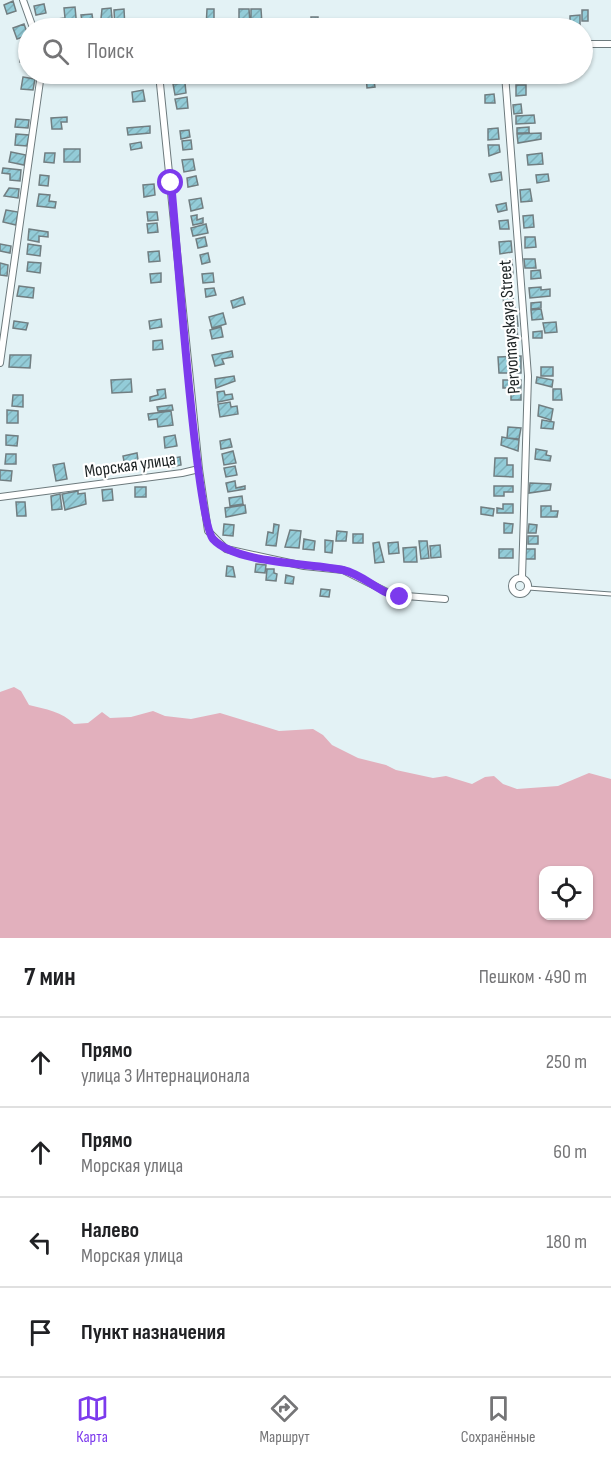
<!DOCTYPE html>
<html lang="ru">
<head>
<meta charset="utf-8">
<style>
	:root { --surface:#fff; --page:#f6f6f6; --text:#202124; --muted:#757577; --line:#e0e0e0; --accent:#7c3aed }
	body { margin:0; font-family:"Sofia Sans Condensed",sans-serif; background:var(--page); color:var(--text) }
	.controls { position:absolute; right:18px; bottom:18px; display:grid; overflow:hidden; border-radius:12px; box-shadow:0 2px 4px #0004 }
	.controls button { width:54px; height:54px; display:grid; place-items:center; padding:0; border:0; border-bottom:2px solid var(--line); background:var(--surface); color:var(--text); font:30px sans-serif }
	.stop { position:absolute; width:18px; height:18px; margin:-14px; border:4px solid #7c3aed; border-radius:50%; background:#fff }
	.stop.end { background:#7c3aed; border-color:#fff; box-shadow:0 2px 6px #0008 }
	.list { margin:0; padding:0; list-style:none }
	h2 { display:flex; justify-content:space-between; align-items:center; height:78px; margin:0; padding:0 24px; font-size:26px }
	h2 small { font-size:20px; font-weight:400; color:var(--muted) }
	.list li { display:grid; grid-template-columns:39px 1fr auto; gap:18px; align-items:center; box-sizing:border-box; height:90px; padding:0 24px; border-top:2px solid var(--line) }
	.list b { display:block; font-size:22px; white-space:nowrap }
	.list p { margin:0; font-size:20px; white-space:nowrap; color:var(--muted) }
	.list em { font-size:20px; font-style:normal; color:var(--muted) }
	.icon { flex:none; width:33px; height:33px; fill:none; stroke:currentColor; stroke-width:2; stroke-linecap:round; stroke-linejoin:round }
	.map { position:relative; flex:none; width:611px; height:938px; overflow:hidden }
	.search { position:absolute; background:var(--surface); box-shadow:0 2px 4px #0004; left:18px; right:18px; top:18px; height:66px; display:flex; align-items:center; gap:15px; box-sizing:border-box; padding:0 21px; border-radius:33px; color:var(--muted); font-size:22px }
	.sheet { height:438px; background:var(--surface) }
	nav { display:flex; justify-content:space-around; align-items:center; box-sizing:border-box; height:84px; border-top:2px solid var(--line); background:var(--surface); font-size:16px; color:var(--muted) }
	nav a { display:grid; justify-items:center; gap:3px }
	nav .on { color:var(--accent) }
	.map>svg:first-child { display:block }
</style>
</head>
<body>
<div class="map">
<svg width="611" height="938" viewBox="0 0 611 938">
	<defs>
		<pattern id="building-hatch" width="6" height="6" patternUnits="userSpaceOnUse" patternTransform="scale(1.5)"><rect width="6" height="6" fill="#93ccd8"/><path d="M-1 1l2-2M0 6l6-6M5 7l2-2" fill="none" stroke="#7eafb9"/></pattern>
	</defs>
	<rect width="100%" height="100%" fill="#e3f2f5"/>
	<path fill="#e2b0bd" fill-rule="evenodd" d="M14,687L21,691L29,705C45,709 63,712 74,724L88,723L102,712L110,718L131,717L153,711L165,716L191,719L220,713L279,731L313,729L323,735L332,745L358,758L386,765L396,770L433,778L446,776L472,784L485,777L494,776L503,784L517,789L558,786L589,773L611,779V938H0V692ZM544,870H588V916H544Z"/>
	<path fill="url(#building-hatch)" stroke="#717e81" stroke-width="1.5" d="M13,1L16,11L7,14L4,5Z
		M44,4L46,13L36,15L34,6Z
		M75,7L77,28H58V19L65,18L64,8Z
		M111,8L113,28H100L102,9Z
		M124,9L125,28H115L114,10Z
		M207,9H214V28H206Z
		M239,9H249L250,24H239Z
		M251,9H261L262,24H251Z
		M582,10H588V21H582Z
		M92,14L94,27L83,28L81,15Z
		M580,15V28H570V16Z
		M311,17H318V28H311Z
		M190,19H201V28H190Z
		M178,20H188V28H178Z
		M225,20H233V28H225Z
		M156,21H166L167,28H156Z
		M285,21H297V28H285Z
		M327,21H338V28H327Z
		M267,22H278V28H267Z
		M383,22L393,23V28H383Z
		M511,22V28H499V23Z
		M24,24L28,35L17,39L13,28Z
		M20,49L28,50V62H20Z
		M366,74H373L375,87L367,88Z
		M515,74H527V82H516Z
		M23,77L35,79L33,90L21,89Z
		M185,83L186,93L175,95L173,84Z
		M516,85H526V95L516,96Z
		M143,90L145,101L133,102L132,92Z
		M494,94L495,103H485V95Z
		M187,97L188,108L177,109L175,99Z
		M521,104L522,113L514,114L513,105Z
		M534,115L535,123L516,124V116Z
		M67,117V122H61L62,129H52L51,118Z
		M16,119L29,120L28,128L15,127Z
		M150,126V133L128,135L127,128Z
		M529,127V133H517V128Z
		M498,128L499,139L488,140V129Z
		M189,130L190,137L181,139L180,131Z
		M541,133V139L518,143L517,134Z
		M16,134L29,135L27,146L15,145Z
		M191,140L192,149L183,150L182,141Z
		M141,142L142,148L131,150L130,144Z
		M488,145H499L500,152L489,156Z
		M64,149H80V162H64Z
		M11,152L26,155L24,165L9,162Z
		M45,153H55L54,163L44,162Z
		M542,153L543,164L528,165L527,155Z
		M193,159L195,170L184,172L182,160Z
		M3,168L21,170L20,181L10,180V174L2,173Z
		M501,172L502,180L491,182L489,174Z
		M548,174L549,181L537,183L536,175Z
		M40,175L49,176L48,186L39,185Z
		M196,176L198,185L188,187L187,178Z
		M154,184L155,195L144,197L143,185Z
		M9,188L19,189L18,198L4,196Z
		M530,189L532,201L521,202L520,190Z
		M39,194L50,195L49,201L56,202L55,208L37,206Z
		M201,198L203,208L191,211L189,200Z
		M506,203L507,210L498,212L496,205Z
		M6,210L18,212L16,225L3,222Z
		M147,212H157L158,220L148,221Z
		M197,215V220L203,218V223L193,225L191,216Z
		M533,215L534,227L524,228L523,216Z
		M508,220L509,229H500L499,221Z
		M157,223L158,232L148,233L147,224Z
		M206,224L208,233L193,236L191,228Z
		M29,229L48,232V237L39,236V242L28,240Z
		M205,237L207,246L198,248L196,239Z
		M525,237H535L536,247L525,248Z
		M511,241L512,252L500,254L499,242Z
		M0,244L11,246L10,253L0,251Z
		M28,244L41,246L40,256L27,254Z
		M159,251L160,261L149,262L148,252Z
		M208,253L210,262L202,264L200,255Z
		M524,259H535L536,268H525Z
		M512,260L513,274H507L506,261Z
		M28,262L41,263L40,273L27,271Z
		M0,263L8,265L7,276L0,275Z
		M540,270L541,278L531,279V271Z
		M161,273V282L151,283L150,274Z
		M213,273L214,282L203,283L202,274Z
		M19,286L34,288L33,298L17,296Z
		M541,287V290L550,289V296L530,298L529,288Z
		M214,288L216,295L206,297L205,289Z
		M243,297L245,304L233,308L231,301Z
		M513,297L515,309L505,311L503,298Z
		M541,302V308L531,309V303Z
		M541,309L543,319L532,320L531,310Z
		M223,313L226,324L212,328L209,317Z
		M517,316L518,326L507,327L506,317Z
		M161,319L162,327L150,329L149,321Z
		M14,321L28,323L26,330L13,328Z
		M556,322L557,332L545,333L543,323Z
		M221,327L223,337L212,339L210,330Z
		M517,329L518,339L508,340L507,330Z
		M542,331V338H533V332Z
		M162,340L163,349L153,350V341Z
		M232,351L233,357L222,359L224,364L215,366L212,355Z
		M10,355H31L30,368L9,367Z
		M521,356V373H499L498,357Z
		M541,367H553V376H541Z
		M234,376L235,381L216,388L215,379Z
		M537,377L553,380L552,387L536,383Z
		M131,379L132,392L112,393L111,380Z
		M503,380H521V388H503Z
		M165,389L166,398L150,401V397L158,395L157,390Z
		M553,389H561L562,400H553Z
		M511,390H521V400H511Z
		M224,391L225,395L232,394L233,399L218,402L217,392Z
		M13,395H23V407L12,406Z
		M230,402L231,407L237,406L238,414L220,417L218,404Z
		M172,405L173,410L158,411L157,407Z
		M539,405L553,409L551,420L538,416Z
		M7,410L18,411V423H7Z
		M171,411L173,425L158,427L157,419L149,420L148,414Z
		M542,420L554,422L553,429L541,428Z
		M508,427L521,428L519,439L507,438Z
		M6,435L18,436L17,446L6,445Z
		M175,435L177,446L165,448L164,437Z
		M502,437L519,440L518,451L501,445Z
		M230,439L232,447L221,449L220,441Z
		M536,449L547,451L546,455L551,456L550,461L535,459Z
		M233,451L236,463L224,465L222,454Z
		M137,453L138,460L134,461L136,469L126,471L123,456Z
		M6,454H16V464H5Z
		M180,457L181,465L171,467L169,459Z
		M495,458H507V465H513V477L494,476Z
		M64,463L67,479L56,481L53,465Z
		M235,466L237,475L226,477L224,468Z
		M0,470L12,471L11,481L0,480Z
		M235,481L236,488L245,486V489L228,492L226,483Z
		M530,483L551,484L550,490L529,493Z
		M494,486H513V492H504V496H494Z
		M135,487H146V497H135Z
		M112,489L113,500L103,501L102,490Z
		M78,491V494L85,493L86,504L65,510L62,494Z
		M60,494L62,509L52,510L51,496Z
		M242,496L243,504L230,506L229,498Z
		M16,502H25L26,516H17Z
		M503,504H513V513H497V508L503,509Z
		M245,505L246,513L226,517L225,508Z
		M541,506H551V511H558L557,517H541Z
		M481,507L494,509L493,516L481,514Z
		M504,523L513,524L512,533H504Z
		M224,524L234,525L233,536L223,535Z
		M274,524L279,525L276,546L266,545L268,532L273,533Z
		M529,524L537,525L536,533H528Z
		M290,530L301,531L299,548L285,547Z
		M337,531L347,532L346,541H336Z
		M353,534H363V543H353Z
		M528,536H538V544H528Z
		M304,539L315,541L314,550L303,549Z
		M325,540L333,541L332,553L325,552Z
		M419,541H427L429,558L421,559Z
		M379,542L384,562L375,563L373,543Z
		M398,542L399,553L389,554L388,543Z
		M440,545L441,557L431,558L430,546Z
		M416,547L417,562H404L403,548Z
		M499,549H513V558H499Z
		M525,549H535V559H525Z
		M256,564L266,565L265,573L255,572Z
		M227,566L233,567L235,577L226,576Z
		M267,569H274V573L277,574L276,581L266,580Z
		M286,575L294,577L293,584L285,583Z
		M321,589L330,590L329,597L320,596Z"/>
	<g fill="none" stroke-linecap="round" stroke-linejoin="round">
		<g stroke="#6d7a7d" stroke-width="5">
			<path id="lane" d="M528,588L611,594"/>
		</g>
		<g stroke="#6d7a7d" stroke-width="8">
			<path id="street" d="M23,0L33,28
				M582,44H611
				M159,74L199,469
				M505,74L528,376L522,578
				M0,363L41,74
				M0,497L182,473L199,469L208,531L226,549L304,566L343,570L393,595L445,599
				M512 586a8 8 0 1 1 16 0a8 8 0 1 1-16 0Z"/>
		</g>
		<use href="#lane" stroke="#fff" stroke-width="3"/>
		<use href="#street" stroke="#fff" stroke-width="6"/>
	</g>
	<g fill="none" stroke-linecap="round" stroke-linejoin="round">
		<path stroke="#7c3aed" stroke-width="8" d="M171,183C176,229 196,520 213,539C236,564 310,563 343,570C365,575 378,593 400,597"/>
	</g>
	<g text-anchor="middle" stroke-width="4.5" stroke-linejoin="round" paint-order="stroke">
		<g font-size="18" fill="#1d2324" stroke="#fff">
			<text transform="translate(509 327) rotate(-94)" y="6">Pervomayskaya Street</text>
			<text transform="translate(130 465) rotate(-8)" y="6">Морская улица</text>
		</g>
	</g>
</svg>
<div class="controls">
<button><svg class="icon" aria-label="locate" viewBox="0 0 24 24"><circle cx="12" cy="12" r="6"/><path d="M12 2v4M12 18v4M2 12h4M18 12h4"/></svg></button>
</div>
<div class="stop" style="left:171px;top:183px"></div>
<div class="stop end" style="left:400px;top:597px"></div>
<div class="search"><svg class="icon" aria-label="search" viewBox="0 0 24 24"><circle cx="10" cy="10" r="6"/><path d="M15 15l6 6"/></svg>Поиск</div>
</div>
<section class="sheet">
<h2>7 мин<small>Пешком · 490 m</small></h2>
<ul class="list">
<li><svg class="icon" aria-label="ahead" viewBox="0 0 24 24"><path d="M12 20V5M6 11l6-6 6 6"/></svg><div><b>Прямо</b><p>улица 3 Интернационала</p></div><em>250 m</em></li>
<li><svg class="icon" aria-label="ahead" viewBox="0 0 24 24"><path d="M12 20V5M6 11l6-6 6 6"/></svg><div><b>Прямо</b><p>Морская улица</p></div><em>60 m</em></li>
<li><svg class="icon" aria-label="left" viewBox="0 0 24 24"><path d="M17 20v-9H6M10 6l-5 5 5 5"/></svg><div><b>Налево</b><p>Морская улица</p></div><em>180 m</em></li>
<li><svg class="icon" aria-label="arrive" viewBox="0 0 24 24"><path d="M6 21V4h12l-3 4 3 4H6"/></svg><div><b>Пункт назначения</b></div></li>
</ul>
</section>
<nav>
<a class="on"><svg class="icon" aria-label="map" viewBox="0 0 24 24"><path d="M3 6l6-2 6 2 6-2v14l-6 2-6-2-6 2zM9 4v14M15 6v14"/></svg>Карта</a>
<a><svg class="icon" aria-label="directions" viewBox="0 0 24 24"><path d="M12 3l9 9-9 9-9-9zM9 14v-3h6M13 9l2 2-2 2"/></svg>Маршрут</a>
<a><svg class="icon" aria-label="saved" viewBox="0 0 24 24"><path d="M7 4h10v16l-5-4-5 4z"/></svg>Сохранённые</a>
</nav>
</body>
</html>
